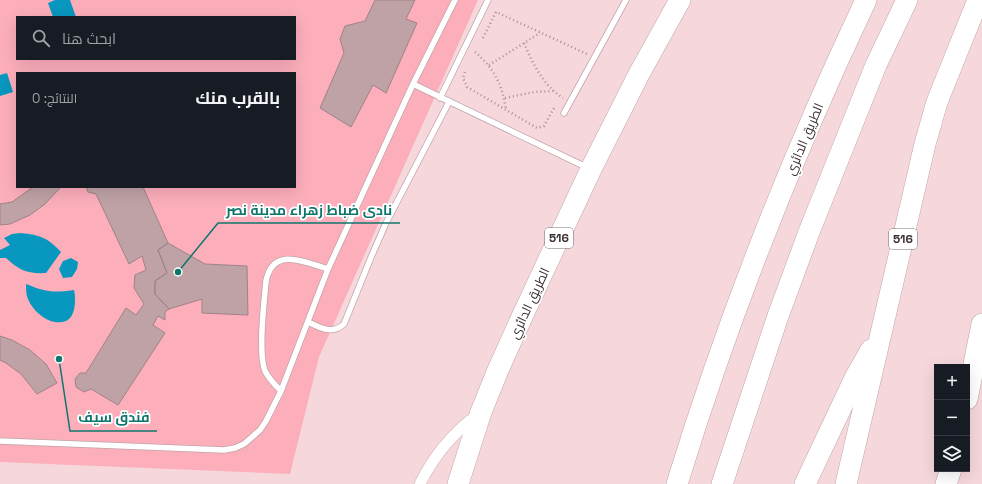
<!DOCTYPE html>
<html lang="ar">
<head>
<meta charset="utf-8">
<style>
	:root { --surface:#171b24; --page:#242831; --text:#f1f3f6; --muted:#9ea1a6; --line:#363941 }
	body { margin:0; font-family:"Space Grotesk",Cairo,sans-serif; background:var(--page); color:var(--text); direction:rtl }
	.controls { position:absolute; right:12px; bottom:12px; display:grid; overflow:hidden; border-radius:0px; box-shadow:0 4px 16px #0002 }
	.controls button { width:36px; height:36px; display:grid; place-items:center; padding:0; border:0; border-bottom:1px solid var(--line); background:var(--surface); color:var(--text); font:20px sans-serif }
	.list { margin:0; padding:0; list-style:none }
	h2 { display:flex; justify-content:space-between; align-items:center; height:52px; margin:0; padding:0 16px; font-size:17px }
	h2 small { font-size:13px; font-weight:400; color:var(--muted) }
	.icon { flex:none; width:22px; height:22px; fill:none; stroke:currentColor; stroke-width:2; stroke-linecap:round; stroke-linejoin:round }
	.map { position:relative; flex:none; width:982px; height:484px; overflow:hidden; direction:ltr }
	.search { position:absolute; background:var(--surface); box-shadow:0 4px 16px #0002; left:16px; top:16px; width:280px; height:44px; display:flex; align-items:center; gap:10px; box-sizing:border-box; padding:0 14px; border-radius:0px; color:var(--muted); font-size:15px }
	.panel { position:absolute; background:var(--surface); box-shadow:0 4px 16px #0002; left:16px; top:72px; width:280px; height:116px; border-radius:0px; direction:rtl }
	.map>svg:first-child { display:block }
</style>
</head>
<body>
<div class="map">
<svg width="982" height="484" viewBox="0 0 982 484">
	<rect width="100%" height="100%" fill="#f6d8dc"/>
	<path fill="#fcaebb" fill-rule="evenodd" d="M0,0H478L319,357L290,474L0,462ZM17,17H295V59H17ZM17,73H295V187H17Z"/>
	<path fill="#0897be" d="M55,0H70L76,17H53L48,3Z
		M7,73L13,92L0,96V75Z
		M21,233C40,235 48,238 61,252L46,273C27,274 19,270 6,258H0V250L10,245L4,238L12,234Z
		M71,258L78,262L77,269L72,277L63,278L59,269L63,261Z
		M26,284C46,292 52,293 74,290C76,298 76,317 66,321C51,327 33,312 28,299C26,295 26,289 26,284Z"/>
	<path fill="#bea2a6" stroke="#9f8387" d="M375,0H415L406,19L417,23L386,93L373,85L351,127L320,108L344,53L340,39L345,26L365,21Z
		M33,187H61L45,204L30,215L10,224L0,225V204L12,202Z
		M86,187H143L168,243L158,250L167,273L155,281V294L169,309L165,312V320L158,316L153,325L165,333L118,405L91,389L84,392L76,387L75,379L80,373H86L126,308L136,315L144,304L134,288L135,275L146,270L142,256L129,264L96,194L88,192Z
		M168,243L205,264L247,266L248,315L202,313V299L169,309L155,294V281L167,273L158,250Z
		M0,336L12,340L30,350L46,364L57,383L37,394L21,374L6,363L0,360Z"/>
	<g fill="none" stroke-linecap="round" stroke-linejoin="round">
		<g stroke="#c1a4a8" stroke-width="7">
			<path id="lane" d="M413,84L588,168
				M440,98L488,0
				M564,113L626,0
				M308,322C321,328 332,335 344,324L372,255L386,223L449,102
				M281,391C275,385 269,379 265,371C258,353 264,303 266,281C273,246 305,262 328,269
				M0,441L224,450L235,448L244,444L260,430L266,421L281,391L328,269L413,84L455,0"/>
		</g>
		<g stroke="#c1a4a8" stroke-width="12">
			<path id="street" d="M420,484C433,457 453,433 477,415"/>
		</g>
		<g stroke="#c1a4a8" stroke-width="22">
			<path id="highway" d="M967,399L982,324
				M458,484L481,412L498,370L521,319L591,169L639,74L680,0
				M677,484C728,318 792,156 866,0
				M722,484L778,316L809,232L876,65L907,0
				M805,484L855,378L871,350
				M846,484L925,144L937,102L978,0
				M946,484L951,469"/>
		</g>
		<path stroke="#a79194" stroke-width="2.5" stroke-dasharray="1 3" stroke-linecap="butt" d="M483,38L496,12L587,54
			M524,43C533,64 543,85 563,98
			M475,52C494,68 503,86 506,110
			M489,65L540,33
			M465,72L463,78L467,87L537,128L544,126L554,108
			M505,98L534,92L553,91"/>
		<use href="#lane" stroke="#fff" stroke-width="5.5"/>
		<use href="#street" stroke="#fff" stroke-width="11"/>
		<use href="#highway" stroke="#fff" stroke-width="21"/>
	</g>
	<g text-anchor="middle" stroke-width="3.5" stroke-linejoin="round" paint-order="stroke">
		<g fill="#fff" stroke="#746c6d" stroke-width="1">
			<rect x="545" y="228" width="28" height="20" rx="3"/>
			<rect x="889" y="229" width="28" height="20" rx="3"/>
		</g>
		<g font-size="12" font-weight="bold" fill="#392d2f">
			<text x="559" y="242">516</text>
			<text x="903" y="243">516</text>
		</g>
		<g font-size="13" fill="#392d2f" stroke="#fff">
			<text transform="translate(804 139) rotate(-67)" y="5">الطريق الدائري</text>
			<text transform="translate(529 303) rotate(-65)" y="5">الطريق الدائري</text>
		</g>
	</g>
	<path fill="none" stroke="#0f766e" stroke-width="1.5" d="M178 272L218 223H400M59 359L70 431H157"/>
	<g fill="#0f766e" stroke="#fff" stroke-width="1.5">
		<circle cx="178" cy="272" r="4"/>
		<circle cx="59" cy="359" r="4"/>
	</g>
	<g font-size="14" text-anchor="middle" font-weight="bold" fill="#0f766e" stroke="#fff" stroke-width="3.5" stroke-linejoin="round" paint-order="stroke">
		<text x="309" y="215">نادى ضباط زهراء مدينة نصر</text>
		<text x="114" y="422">فندق سيف</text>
	</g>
</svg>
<div class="controls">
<button>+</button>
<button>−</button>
<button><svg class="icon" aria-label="layers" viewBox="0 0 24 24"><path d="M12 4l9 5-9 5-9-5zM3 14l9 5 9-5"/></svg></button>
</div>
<div class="search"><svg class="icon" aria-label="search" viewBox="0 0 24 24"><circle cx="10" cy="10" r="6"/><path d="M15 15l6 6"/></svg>ابحث هنا</div>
<section class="panel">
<h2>بالقرب منك<small>النتائج: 0</small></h2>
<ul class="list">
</ul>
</section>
</div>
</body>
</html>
